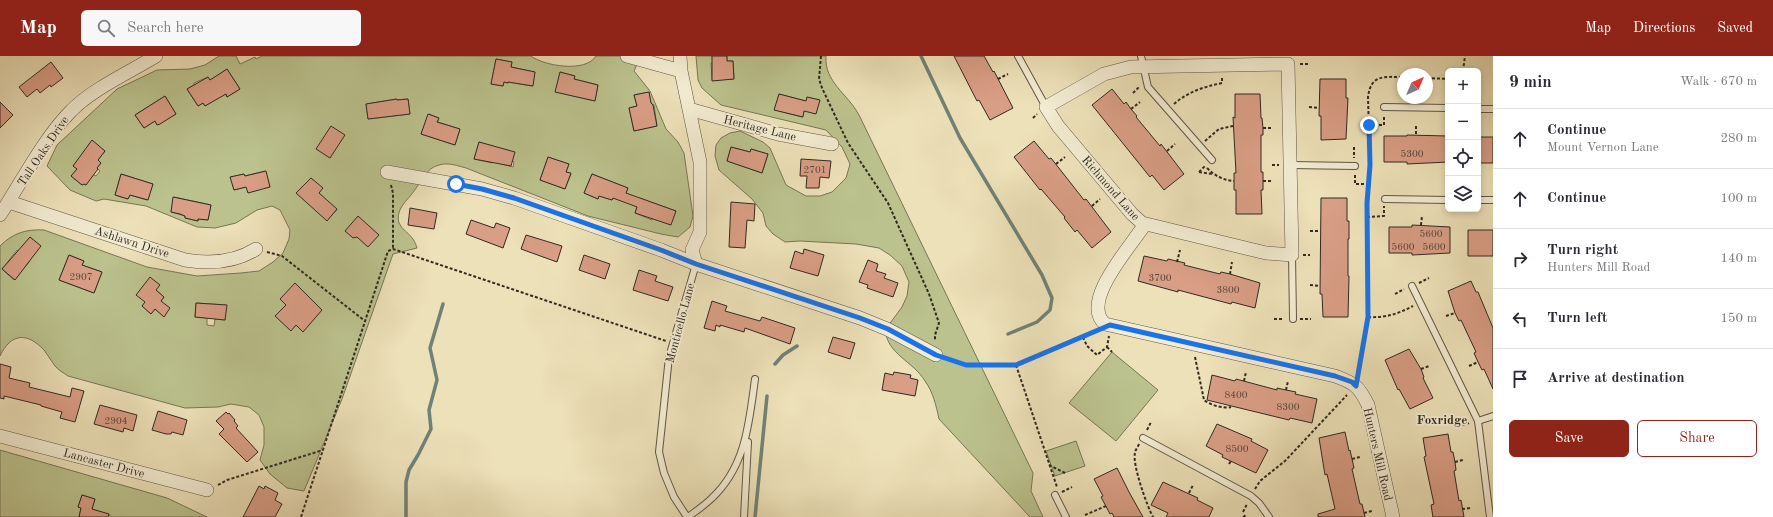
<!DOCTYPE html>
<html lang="en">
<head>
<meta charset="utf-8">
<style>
	:root { --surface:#fff; --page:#f7f7f7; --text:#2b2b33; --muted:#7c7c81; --line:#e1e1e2; --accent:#8f2418 }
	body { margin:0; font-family:"Old Standard TT",serif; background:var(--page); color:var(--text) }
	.controls { position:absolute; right:12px; top:12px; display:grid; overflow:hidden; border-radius:6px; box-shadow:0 2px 6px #0003 }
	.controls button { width:36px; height:36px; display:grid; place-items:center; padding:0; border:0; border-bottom:1px solid var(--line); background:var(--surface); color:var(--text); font:20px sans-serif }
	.compass { position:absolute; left:1397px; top:12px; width:36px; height:36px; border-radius:50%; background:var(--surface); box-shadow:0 2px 6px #0003; rotate:44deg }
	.stop { position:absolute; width:12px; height:12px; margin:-9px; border:3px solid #1a73e8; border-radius:50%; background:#fff }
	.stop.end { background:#1a73e8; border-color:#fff; box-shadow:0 1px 4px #0008 }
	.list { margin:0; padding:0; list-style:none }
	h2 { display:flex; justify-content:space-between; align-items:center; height:52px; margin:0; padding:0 16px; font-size:17px }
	h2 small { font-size:13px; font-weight:400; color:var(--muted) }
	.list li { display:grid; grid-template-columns:26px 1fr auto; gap:12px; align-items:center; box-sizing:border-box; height:60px; padding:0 16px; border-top:1px solid var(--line) }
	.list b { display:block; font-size:15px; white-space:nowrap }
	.list p { margin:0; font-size:13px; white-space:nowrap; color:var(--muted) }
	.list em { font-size:13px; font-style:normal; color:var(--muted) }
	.actions { display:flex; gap:8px; padding:12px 16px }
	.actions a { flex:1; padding:9px 0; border:1px solid var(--accent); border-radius:6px; text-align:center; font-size:14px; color:var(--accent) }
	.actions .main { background:var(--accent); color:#fff }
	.icon { flex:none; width:22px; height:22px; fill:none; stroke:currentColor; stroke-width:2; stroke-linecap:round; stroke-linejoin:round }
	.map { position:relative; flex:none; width:1493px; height:461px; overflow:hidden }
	header { display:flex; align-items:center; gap:24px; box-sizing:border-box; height:56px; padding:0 20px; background:var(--accent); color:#fff }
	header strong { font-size:19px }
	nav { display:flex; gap:22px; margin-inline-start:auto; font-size:14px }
	.search { width:280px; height:36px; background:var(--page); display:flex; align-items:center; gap:10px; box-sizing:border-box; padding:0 14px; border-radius:6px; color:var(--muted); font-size:15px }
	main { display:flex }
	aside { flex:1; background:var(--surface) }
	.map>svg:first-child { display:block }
</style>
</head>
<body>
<header>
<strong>Map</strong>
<div class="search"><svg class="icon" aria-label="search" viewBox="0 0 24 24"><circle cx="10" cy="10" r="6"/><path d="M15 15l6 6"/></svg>Search here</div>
<nav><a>Map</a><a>Directions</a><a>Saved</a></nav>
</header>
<main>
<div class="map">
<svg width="1493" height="461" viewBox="0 0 1493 461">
	<rect width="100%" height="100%" fill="#ede1b9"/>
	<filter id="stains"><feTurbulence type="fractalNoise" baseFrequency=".005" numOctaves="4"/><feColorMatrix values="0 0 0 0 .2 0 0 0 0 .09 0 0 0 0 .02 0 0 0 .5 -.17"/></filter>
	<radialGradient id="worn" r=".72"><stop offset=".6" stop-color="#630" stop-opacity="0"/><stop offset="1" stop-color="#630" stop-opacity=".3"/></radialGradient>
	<path fill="#bbc28d" stroke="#767656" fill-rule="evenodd" d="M219,0H236L240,8L255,1L256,3L262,0H531C544,10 586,17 596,0H641L634,15L650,35L666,73L678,86L684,97L693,160L690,171L678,181L661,178L588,160L466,112C458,110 448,106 439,109C426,112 422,125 414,135C408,144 395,153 399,167C402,174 409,177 413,183C415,186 416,189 417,192L393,198L342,343L304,435L287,432L270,418L260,404L264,389V371L259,359L249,351L231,348L218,351L185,352L68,320C64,317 58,314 55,310C51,305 48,299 44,294C27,276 11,277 0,300V190C13,177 26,173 44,174L147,211L197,220L241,217L259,215L273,206L283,197L289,183L290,174L280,154L272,150L257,154L236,167L215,172L197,171L146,150L104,143L96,145L70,134L47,110L57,89L117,33L157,14L190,13L205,9ZM496,3L512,6L511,11L535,16L532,30L508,26V27L504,26L503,30L491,28ZM227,13L240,33L227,41L221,30L211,46L205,50L203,47L198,50L187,33L194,29V27L208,21L210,25ZM560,16L575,20L574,23L598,29L595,45L556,36ZM649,36L651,47L654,49L657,70L634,75L629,52L637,50L634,39ZM165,40L176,58L157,69L155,65L144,72L135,59ZM396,43L397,44L408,43L410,58L368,63L366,48ZM429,58L439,62L436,71L438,66L460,73L455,89L421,78ZM92,85L105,95L98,104L101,107L97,112L100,115L96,120L92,118L86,129L84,128L82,129L71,120L77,113L73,110L78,104L90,99L85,94ZM479,86L496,91L514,106L513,111L498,107L493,103L492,107L474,103ZM548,101L569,108L566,116L571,118L565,133L540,124ZM265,115L270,131H246L234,134L231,121L244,118L245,120ZM121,118L153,128L147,144L130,139L128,143L115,139ZM592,118L628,132L623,145L613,142L612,144L599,140L598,143L584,137ZM311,122L322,132L319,137L337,154L327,164L297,137ZM174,141L211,149L208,164L198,163V165L185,162V160L171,156ZM640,142L676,155L670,169L653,161L652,164L635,157ZM30,181L40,190L28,203L30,205L14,224L2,213L17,194L24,200L22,191ZM69,199L84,205L82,209L102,216L94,237L59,224ZM156,234L164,241L161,245L164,260L155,253L151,258L142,250ZM196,247L226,249L225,264L215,263L214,270L207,269V262L195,261Z
		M696,0H712L714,7H711L712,24L734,23L733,5H727V0H826C824,26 848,38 859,59L1033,417L1031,435L1043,461H1030L939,363C936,349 933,336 925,325C913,305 888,299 885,274L902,251L907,240L909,226L902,210L890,199L879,192L856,188L800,185L785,186L773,178L766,170L763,157L752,143L719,114L715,100L716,89L721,82L730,77L740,75L763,86L770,92L786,129L806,140H820L832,136L846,122L850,108L842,91L826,74L721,49L702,32L698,24ZM779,38L806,45L807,41L819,44L804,55L802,61L775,54ZM731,91L750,96L751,93L768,98L762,117L727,105Z
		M1112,296L1158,334L1116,385L1069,347Z
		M1076,385L1085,410L1055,420L1046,395Z
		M0,394L167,442L207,461H110V459L92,453L95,443L82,439L78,451L81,452L79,461H0Z"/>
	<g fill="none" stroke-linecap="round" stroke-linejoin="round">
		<path stroke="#708276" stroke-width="3.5" d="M921,0L960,82L1042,219L1052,242L1050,254L1037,266L1008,278
			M775,308L783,299L797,290
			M406,461V426L409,414L418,399L431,373L429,354L437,324L430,292L443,248
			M755,461L767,340"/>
	</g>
	<path fill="#d99e86" stroke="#322920" d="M712,0H727V5H733L734,23L712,25Z
		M954,0H984L993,16L994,15L1013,52L990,64L979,44L977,45Z
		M496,3L512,6L511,11L535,16L533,30L508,26V27L504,26L503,30L491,28Z
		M51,6L63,22L51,31L50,29L40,37L37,33L27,41L19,31Z
		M227,13L240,33L227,41L226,38L205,50L203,47L198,50L187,33L208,21L210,24Z
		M560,16L575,20L574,23L598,29L595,45L555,36Z
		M1320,23H1346V42H1348L1346,83L1321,84V60H1319Z
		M1112,33L1124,48L1126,46L1131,53L1137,60L1136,61L1160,90L1161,88L1184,118L1164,134L1152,119L1150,121L1092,49Z
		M649,36L651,47L653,49L657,70L634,75L629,52L637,50L634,39Z
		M779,38L806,45L807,41L820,44L816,58L804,55L803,61L774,54Z
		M1235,38H1260L1261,62H1262L1263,72V79H1261V116H1263V134H1261L1262,158H1236V134H1234V117H1236L1233,61L1235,62Z
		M165,40L176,58L160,68L157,69L155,65L144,72L135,59Z
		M397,43V44L408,43L410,58L368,63L366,48Z
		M0,46L13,59L0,72Z
		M428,58L439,62L437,66L460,73L455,89L421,78Z
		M331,70L345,79L330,102L316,93Z
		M1407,79L1448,80V106L1407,108V106H1384V80H1407Z
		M1478,81H1493V107H1478Z
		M92,84L105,95L98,104L101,107L97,112L98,113L86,129L84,128L82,129L71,120L77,113L73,110Z
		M1034,85L1049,103L1051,102L1084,144L1086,143L1111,176L1092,192L1077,174L1075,176L1064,162L1065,161L1041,133L1040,134L1014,101Z
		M479,86L515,96L511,110L474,103Z
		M731,91L750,96L751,93L768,98L762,117L727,105Z
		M548,101L569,108L566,116L571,117L565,133L540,124Z
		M801,103L831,105L829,122L820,121L819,132H806L807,120H800Z
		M266,115L270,131L248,137L246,131L234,134L230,121L244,118L245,120Z
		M121,118L153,128L148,144L130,139L128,143L115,139Z
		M592,118L628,132L626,137L676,155L671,169L635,157L637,151L613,142L612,144L599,140L598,143L584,137Z
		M311,122L323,132L319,137L337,153L327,165L296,137Z
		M173,141L211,149L208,164L198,163V165L185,162V160L180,158L171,156Z
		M1321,142H1347V165H1349V183H1348V220H1349L1348,261H1323L1322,238H1320Z
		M731,146L755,148L754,165L747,164L745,192L729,191Z
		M410,152L437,157L434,173L408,169Z
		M358,160L379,179L368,191L357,181L353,182L345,175Z
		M471,164L494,172L496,167L510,172L503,192L466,178Z
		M1412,169L1450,171V197L1412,199V197H1389V171H1412Z
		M1468,174H1493V200H1468Z
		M526,179L562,190L557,206L521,193Z
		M30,181L41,190L15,224L2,213Z
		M804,193L824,199L818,220L790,212L795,195L803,198Z
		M69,199L84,205L82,209L102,216L94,237L59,224Z
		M584,199L610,208L605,223L579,214Z
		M1144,200L1167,205L1168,203L1185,207L1184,209L1220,218L1221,216L1230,218L1260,227L1255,252L1232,246L1231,248L1178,234V236L1138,225Z
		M868,204L878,208L876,215L886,218L884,222L898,227L893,241L867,232L868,229L859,226Z
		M639,214L657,220L655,225L673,231L668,245L633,234Z
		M150,221L160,229L156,234L164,241L161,245L170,252L164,261L155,253L151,258L142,250L145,246L136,239Z
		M1471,225L1476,236H1478L1493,272V333L1484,313L1482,314L1478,306L1474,297L1476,296L1461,264L1459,265L1455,257L1448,235Z
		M295,227L322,254L303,276L296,269L291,275L275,260L286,249L280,243Z
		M712,245L727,250L725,255L760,265L762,261L795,272L790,288L745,272L744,276L720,269V271L716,269L715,275L704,272Z
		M196,247L227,249L225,264L195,261Z
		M833,281L855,287L850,303L828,296Z
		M1409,293L1421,313L1424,321L1423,322L1433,342L1410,353L1399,333L1398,334L1385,304Z
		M0,308L11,311L9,322L30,327L29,331L70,341L72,332L84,335L75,366L60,362L62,356L41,350V349L4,340V343L0,342Z
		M894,316L911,319L910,322L918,324L915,340L882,334L885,317L893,319Z
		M1212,319L1235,325L1236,323L1277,334V332L1286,334L1296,336L1295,338L1317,343L1312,367L1290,362L1289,364L1207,344Z
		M100,349L137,359L133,375L124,372L123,376L94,368Z
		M158,355L187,364L183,379L172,376L171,378H166L152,374Z
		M226,356L228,358L229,357L235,364L234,365L238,370L236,372L258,396L247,406L219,378L224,373L216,365Z
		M1217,368L1252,383L1251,385L1268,394L1256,417L1222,401L1223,399L1206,390Z
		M1345,376L1349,395L1350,394L1354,412L1352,413L1360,448H1362L1365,461H1318V458L1335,453L1327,418L1325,419L1319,382Z
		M1448,378L1451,396H1453L1455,406L1456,414L1454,415L1459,445L1461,444L1464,461H1433L1431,449L1434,448L1424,401L1426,400L1423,382Z
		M1117,412L1129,436L1143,461H1114L1112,457L1110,458L1101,441L1103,440L1094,423Z
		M1163,426L1198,442L1197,444L1213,452L1209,461H1166L1168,457L1151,449Z
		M259,430L264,433L265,430L278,437L275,444L282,448L275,461H243Z
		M82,439L95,443L92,453L109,458L108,461H79L81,452L78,451Z"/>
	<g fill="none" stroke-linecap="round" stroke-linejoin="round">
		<g stroke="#615746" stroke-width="8">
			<path id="service" d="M1018,0L1046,51
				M1141,0L1148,31L1212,104
				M1384,51L1448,52
				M1478,53H1493
				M1291,109L1355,110
				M1385,143L1448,144
				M1478,144H1493
				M1292,199L1293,263
				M1412,230L1478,365L1490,461
				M1478,365L1493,360
				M1143,382L1251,440L1259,447L1269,461
				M1055,439L1066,461
				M687,461L674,441L664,417L659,396L669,301L696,208
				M688,461C696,455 705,449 712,442C746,410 749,367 755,323
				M744,461L748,386"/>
		</g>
		<g stroke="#615746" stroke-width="14">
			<path id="minor" d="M627,0L681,15
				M680,0L681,15L700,106V176L692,194L696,208
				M1288,8L1292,199L1266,197L1142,167L1132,158L1058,70L1046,51L1104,18L1131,11Z
				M689,53L778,78L832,88
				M387,116L482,133L514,142L661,194L696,208L860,262L887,273L936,299
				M9,146L185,204C209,208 234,207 256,193
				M0,159C21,127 44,82 71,55C92,33 130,16 156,0
				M1145,168C1132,189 1079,246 1105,268L1335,320C1354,327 1359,330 1368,349L1393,461
				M0,380L207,434"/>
		</g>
		<path stroke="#322920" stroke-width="2" stroke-dasharray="3 2" stroke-linecap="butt" d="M821,0L819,23L822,32L848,87L888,147L929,238L939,267L935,279V285
			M1300,8H1309
			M1463,15L1465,0
			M1427,22L1448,23
			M998,23L1008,18
			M1133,37L1139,31
			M1174,48C1189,35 1204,31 1222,27V21
			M1309,51L1319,52
			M1131,53L1140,46
			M1033,62L1037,58
			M1369,69H1384V60
			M1416,70V79
			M1263,72H1272
			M1205,85L1219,73L1233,70
			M1354,91V102
			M1167,95L1175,88
			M1056,108L1065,101
			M1272,109H1279
			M1207,112C1215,120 1223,124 1234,125
			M1199,116L1205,110
			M1199,116L1212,118
			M1355,119V128H1368
			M1263,125H1273
			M391,129L393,137V193
			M1092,150L1100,143
			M1367,161L1384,160V150
			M1421,169L1422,160
			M1310,175H1320
			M267,196L282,200L365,265
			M1303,199H1310
			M1177,206L1180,194
			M1230,218L1232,206
			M1419,227L1429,222
			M1310,229L1320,230
			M1395,238L1404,233
			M1446,260L1455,257
			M1368,261C1385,262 1398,258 1413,250
			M1274,263H1284
			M1300,263H1311
			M1083,281L1087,290L1097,299L1107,291L1109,280
			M1107,291L1112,296
			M1195,301L1204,344C1210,349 1224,353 1231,351
			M947,303L965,309H1016L1095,276
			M1016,309L1057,431
			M1469,310L1478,306
			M1421,313L1429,310
			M1358,317L1368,261L1367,147L1370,109L1368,41C1371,18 1384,21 1403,21
			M1244,325L1246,316
			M1286,334L1288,325
			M1458,371L1469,367
			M1147,374L1151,366
			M1139,388C1138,391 1135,394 1135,397C1132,408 1147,450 1153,461
			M1352,403L1360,401
			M1455,406L1463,404
			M1229,408L1231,405
			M1049,409L1065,417
			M218,429L227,424L323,394
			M1255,433L1260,425L1285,405L1347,339
			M1062,436L1072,431
			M1189,437L1193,429
			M1462,453L1471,452
			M1243,456L1247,448
			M1364,457L1372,455
			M1085,459L1106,450
			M301,461L388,195L393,193L666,285
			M1243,461L1246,459"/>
		<use href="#service" stroke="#f3ecd2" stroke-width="6"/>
		<use href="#minor" stroke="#f3ecd2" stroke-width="13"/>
	</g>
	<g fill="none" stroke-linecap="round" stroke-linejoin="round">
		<path stroke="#1a73e8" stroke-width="5" d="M456,128L482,133L514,142L661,194L696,208L860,262L888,273L936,299L966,309H1016L1110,269L1335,320L1352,326L1356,330L1368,261L1367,147L1370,109L1369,69"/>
	</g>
	<g text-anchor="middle" stroke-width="3.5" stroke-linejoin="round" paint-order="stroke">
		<g font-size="10" fill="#5c463a">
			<text x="1412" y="101">5300</text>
			<text x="815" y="117">2701</text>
			<text x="1431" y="181">5600</text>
			<text x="1403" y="194">5600</text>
			<text x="1434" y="194">5600</text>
			<text x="81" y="224">2907</text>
			<text x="1160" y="225">3700</text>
			<text x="1228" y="237">3800</text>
			<text x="1236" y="342">8400</text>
			<text x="1288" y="354">8300</text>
			<text x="116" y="368">2904</text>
			<text x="1237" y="396">8500</text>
		</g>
		<g font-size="12" fill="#322920" stroke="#f3ecd2">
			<text transform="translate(760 72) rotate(14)" y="4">Heritage Lane</text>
			<text transform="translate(43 95) rotate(-56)" y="4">Tall Oaks Drive</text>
			<text transform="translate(1111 132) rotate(49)" y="4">Richmond Lane</text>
			<text transform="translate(132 186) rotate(18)" y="4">Ashlawn Drive</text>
			<text transform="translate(680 267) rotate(-75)" y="4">Monticello Lane</text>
			<text transform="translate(1378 398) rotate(77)" y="4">Hunters Mill Road</text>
			<text transform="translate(104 407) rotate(15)" y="4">Lancaster Drive</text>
		</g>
		<g font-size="13" font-weight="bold" fill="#322920" stroke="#f3ecd2">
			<text x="1442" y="368">Foxridge</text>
		</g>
	</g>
	<rect width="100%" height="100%" filter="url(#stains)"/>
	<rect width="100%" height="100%" fill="url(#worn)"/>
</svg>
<div class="controls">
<button>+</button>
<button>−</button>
<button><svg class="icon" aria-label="locate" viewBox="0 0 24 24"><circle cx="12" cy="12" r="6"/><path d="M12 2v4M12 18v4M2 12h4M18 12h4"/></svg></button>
<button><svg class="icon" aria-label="layers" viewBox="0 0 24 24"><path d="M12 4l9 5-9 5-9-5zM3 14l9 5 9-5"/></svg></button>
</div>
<svg class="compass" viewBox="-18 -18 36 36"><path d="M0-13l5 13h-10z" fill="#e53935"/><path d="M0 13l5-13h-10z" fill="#7c7c81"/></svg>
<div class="stop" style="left:456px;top:128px"></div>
<div class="stop end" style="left:1369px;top:69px"></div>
</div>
<aside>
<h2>9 min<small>Walk · 670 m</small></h2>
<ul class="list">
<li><svg class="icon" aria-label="ahead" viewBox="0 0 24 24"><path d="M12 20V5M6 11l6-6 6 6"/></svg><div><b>Continue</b><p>Mount Vernon Lane</p></div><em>280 m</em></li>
<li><svg class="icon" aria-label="ahead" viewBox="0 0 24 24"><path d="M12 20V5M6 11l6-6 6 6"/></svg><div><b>Continue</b></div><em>100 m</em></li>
<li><svg class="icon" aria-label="right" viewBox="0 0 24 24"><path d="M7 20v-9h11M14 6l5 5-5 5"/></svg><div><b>Turn right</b><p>Hunters Mill Road</p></div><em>140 m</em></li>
<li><svg class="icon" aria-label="left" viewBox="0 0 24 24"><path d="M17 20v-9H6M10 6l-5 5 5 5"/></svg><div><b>Turn left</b></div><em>150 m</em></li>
<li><svg class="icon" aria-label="arrive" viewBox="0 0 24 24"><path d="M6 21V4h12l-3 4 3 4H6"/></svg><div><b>Arrive at destination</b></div></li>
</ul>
<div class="actions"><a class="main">Save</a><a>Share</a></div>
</aside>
</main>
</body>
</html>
